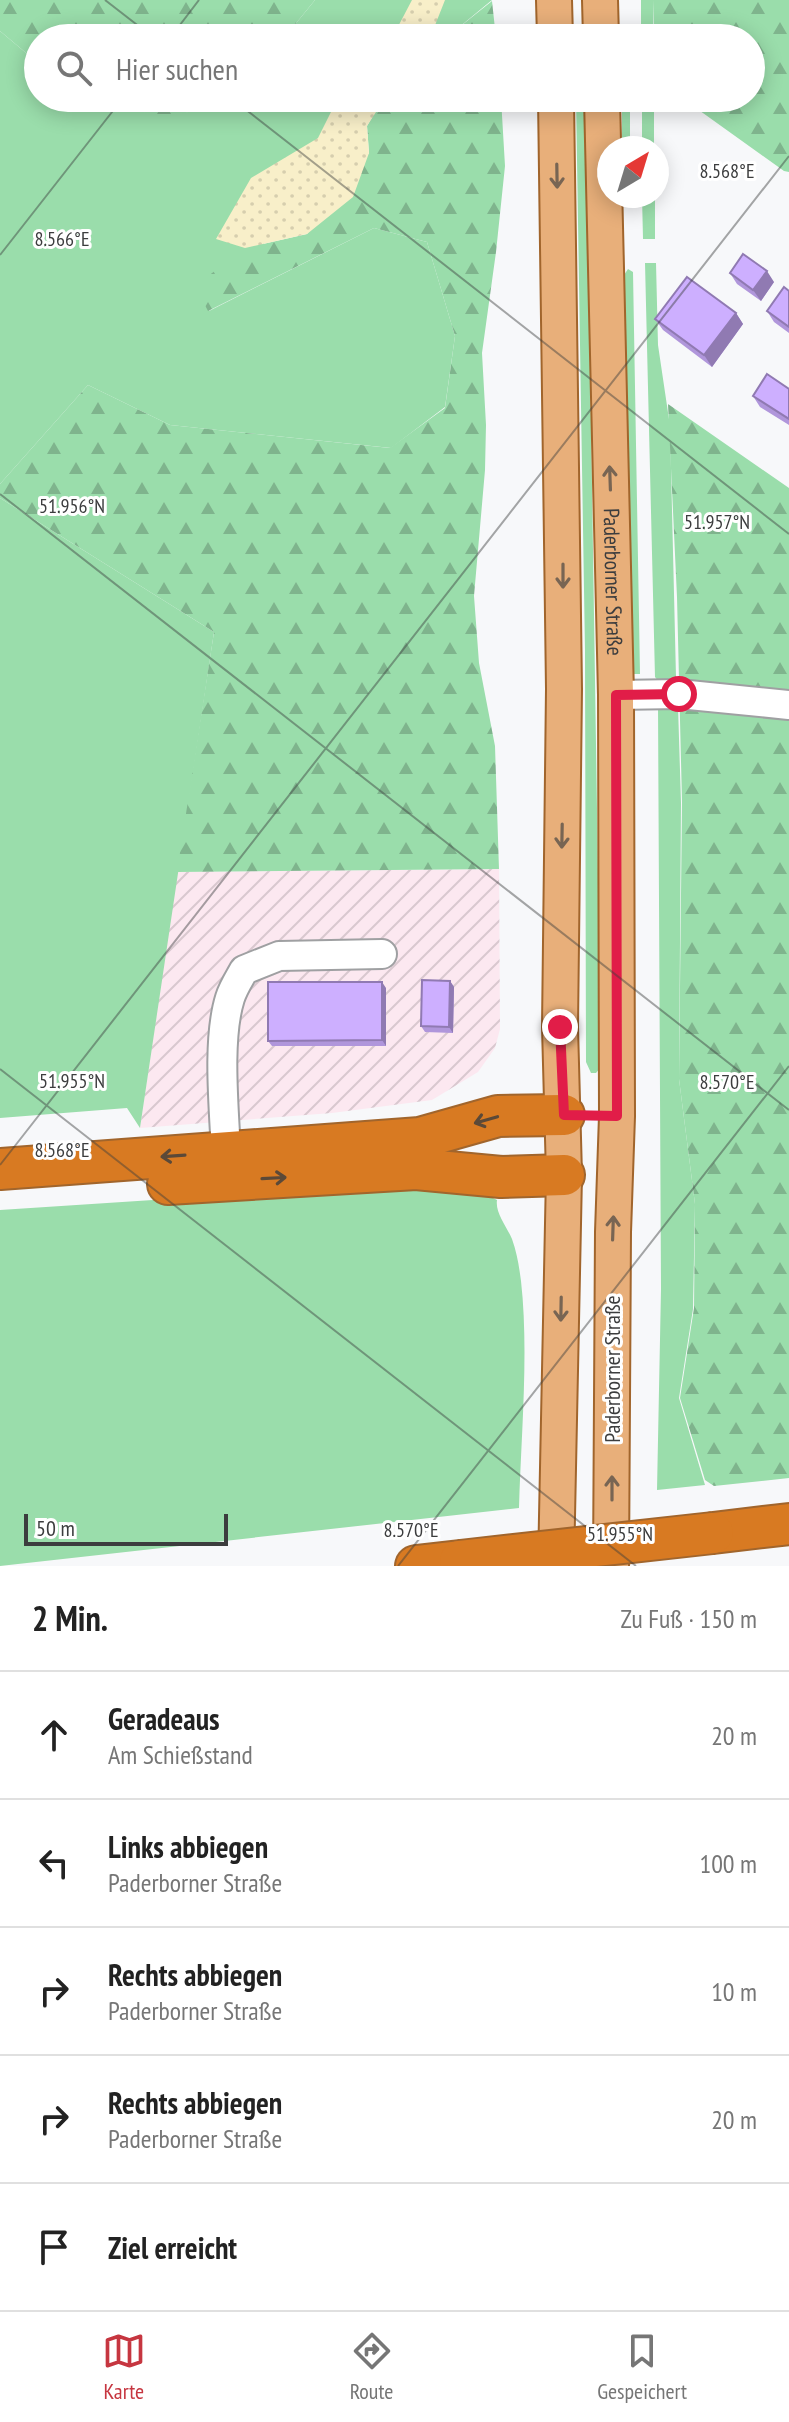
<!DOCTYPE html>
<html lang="de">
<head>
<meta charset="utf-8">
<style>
	:root { --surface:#fff; --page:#f6f6f6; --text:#222; --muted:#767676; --line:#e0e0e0; --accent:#c63640 }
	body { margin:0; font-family:"PT Sans Narrow",sans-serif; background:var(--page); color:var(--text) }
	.compass { position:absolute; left:597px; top:136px; width:72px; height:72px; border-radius:50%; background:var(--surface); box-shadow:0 4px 20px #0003; rotate:38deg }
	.scale { position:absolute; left:24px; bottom:20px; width:204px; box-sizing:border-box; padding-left:8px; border:4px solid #3c3d3e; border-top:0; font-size:22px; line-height:28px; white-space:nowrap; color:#3c3d3e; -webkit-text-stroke:6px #fff; paint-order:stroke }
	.stop { position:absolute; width:24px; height:24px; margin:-18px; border:6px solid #e11d48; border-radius:50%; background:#fff }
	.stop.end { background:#e11d48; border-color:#fff; box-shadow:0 2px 8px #0008 }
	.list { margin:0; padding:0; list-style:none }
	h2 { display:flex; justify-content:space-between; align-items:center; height:104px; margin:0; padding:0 32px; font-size:34px }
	h2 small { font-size:26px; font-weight:400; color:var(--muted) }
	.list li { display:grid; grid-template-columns:52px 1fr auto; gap:24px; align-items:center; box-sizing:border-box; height:128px; padding:0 32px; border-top:2px solid var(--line) }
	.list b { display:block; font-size:30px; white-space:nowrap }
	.list p { margin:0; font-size:26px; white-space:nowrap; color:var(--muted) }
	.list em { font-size:26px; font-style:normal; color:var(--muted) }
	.icon { flex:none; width:44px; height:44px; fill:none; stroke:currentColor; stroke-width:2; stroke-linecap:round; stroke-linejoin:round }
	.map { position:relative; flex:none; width:789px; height:1566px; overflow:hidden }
	.search { position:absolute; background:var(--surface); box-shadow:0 4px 20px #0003; left:24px; right:24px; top:24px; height:88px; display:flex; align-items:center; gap:20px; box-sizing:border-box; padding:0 28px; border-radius:44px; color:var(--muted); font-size:30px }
	.sheet { height:744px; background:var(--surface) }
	nav { display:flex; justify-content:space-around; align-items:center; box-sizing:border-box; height:112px; border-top:2px solid var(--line); background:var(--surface); font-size:22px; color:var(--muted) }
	nav a { display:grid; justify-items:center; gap:4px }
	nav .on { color:var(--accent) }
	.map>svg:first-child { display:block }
</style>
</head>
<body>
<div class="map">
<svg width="789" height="1566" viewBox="0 0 789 1566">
	<defs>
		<pattern id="industrial-furrows" width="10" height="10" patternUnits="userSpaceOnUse" patternTransform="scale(2)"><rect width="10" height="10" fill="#fce8f0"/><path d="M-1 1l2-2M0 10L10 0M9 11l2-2" fill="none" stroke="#d9c8cf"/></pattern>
		<pattern id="forest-firs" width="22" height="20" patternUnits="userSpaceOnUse" patternTransform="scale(2)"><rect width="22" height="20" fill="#9addab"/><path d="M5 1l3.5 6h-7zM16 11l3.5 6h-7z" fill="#7fb48d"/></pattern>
		<pattern id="sand-dots" width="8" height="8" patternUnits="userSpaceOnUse" patternTransform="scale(2)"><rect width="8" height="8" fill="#f8efc9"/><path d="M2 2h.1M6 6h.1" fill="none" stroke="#d6ceae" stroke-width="1.8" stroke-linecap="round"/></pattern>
	</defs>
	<rect width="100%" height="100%" fill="#f7f8fa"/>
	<path fill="url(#industrial-furrows)" d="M499,869L500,1029L495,1048L478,1072L432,1100L332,1113L140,1128L177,872Z"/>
	<path fill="#9addab" d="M315,0H492L446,38H284Z
		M641,0H653V38H641Z
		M0,31L38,63V98H105L158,117L230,105L235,98H387L381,100L209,311L374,228L427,242L455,336L445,407L391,448L170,425L88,385L0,484Z
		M576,98H586L601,1067L596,1073H591L586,1062L585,651Z
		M622,98H630V148H622Z
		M642,98H654V148H642Z
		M642,196H655V239H643Z
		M645,263H656L658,345L670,426L676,677L672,682H659L655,677Z
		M628,269L633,272L640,674H632L624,275Z
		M0,498L214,632L140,1128L127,1108L0,1118Z
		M658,705L678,706L681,803L679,1079L695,1204L693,1309L679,1398L705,1485L657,1490L661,1289Z
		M415,1186L483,1193L497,1200C495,1213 507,1227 512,1239C517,1253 519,1266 521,1281C529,1352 521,1436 519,1508L0,1566V1210L354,1187Z"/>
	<path fill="url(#forest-firs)" d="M0,0H315L284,38H38V63L0,31Z
		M653,0H789V172L784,171L682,98H751V38H654Z
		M492,1L496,38H446L447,37Z
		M105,98H235L230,105L158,118Z
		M387,98H501L505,166L496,252L482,353L486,425L485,470L474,596L479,663L495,746L499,869L177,872L214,632L0,498V484L88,385L170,425L390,448L445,408L455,336L427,242L374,228L208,311L195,286L245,248L307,234L369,153L367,126L382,100Z
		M668,404L789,488V1478L714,1486L705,1480L680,1398L694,1308L695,1204L679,1079L682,802L677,597Z"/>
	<path fill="url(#sand-dots)" d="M412,0H445L430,38H392Z
		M350,98H385L367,126L369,153L353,197L307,234L245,248L216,239L251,178L318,138L333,108Z"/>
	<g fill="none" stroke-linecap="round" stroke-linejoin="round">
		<g stroke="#9fa0a2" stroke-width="32">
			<path id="minor" d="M616,695L679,694L789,705
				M226,1152C224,1108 217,1039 230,998C233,988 239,979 244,970L279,956L382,954"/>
		</g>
		<g stroke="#a1652c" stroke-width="38">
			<g id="major">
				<path d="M554,0L555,38"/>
				<path d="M600,0L601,38"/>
				<path id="s1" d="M602,98L616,695L617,1116L613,1232L611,1566"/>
				<path d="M556,1566L564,1175L560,1027L564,689L556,98"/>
			</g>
		</g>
		<g stroke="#a1652c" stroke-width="44">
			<path id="highway" d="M0,1169L420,1138L498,1116L564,1115
				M168,1184L416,1169L501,1177L564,1175
				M713,1533L789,1524
				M416,1566L460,1561"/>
		</g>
		<use href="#minor" stroke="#fff" stroke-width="28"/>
		<use href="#major" stroke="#e8af7a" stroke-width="34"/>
		<use href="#highway" stroke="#d87a22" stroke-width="40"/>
		<g stroke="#a1652c" stroke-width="44" stroke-linecap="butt">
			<path id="highway-bridge" d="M460,1561L713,1533"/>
		</g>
		<use href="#highway-bridge" stroke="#d87a22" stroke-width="40"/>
	</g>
	<path fill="#b096db" d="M730,273L774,282L761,301L737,284Z
		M789,291V333L774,322L767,311Z
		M736,313L743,324L712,367L663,330L655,319Z
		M789,389V425L760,407L753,396Z
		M450,981L454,987L453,1033L425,1032L421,1026Z
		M386,988V1046H272L268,1041Z"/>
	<path fill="#907ab2" d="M767,271L774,282L761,301L753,290Z
		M736,313L743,324L712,367L704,355Z
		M450,981L454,987L453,1033L449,1027Z
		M382,982L386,988V1046L382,1040Z"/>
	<path fill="#cdafff" stroke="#907ab2" stroke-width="2" d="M743,254L767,271L753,290L730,273Z
		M687,277L736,313L704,355L655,319Z
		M784,287L789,291V327L767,311Z
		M767,374L789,389V419L753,396Z
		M422,980L450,981L449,1027L421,1026Z
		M268,982H382V1040L268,1041Z"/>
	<defs><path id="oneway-shaft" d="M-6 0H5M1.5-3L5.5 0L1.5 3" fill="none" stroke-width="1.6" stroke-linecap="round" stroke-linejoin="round" transform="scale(2)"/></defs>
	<g stroke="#786553">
		<use href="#oneway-shaft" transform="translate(557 176) rotate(89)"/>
		<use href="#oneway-shaft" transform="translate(610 478) rotate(-92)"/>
		<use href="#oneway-shaft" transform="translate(563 576) rotate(90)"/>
		<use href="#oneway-shaft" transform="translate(562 836) rotate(91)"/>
		<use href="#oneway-shaft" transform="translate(613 1228) rotate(-88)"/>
		<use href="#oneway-shaft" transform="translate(561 1309) rotate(91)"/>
		<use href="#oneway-shaft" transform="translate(612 1488) rotate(-90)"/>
	</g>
	<g stroke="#5b4938">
		<use href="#oneway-shaft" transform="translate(486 1120) rotate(164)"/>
		<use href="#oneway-shaft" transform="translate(173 1156) rotate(176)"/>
		<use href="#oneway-shaft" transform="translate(274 1178) rotate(-3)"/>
	</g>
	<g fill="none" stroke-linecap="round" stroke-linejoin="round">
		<path stroke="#e11d48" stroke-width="10" d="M560,1027L564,1115L617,1116L616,695L679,694"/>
	</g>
	<path fill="none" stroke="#3c3d3e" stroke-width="2" stroke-opacity="0.45" d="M105,0L154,38M170,38L199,0M231,98L789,534M0,255L123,98M0,494L789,1110M0,1069L636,1566M0,1165L789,156M398,1566L789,1066"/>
	<g text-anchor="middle" stroke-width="6" stroke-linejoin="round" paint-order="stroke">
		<g font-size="22" fill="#3c3d3e" stroke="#fff">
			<text dy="8" stroke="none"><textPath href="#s1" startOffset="484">Paderborner Straße</textPath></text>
			<text transform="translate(612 1369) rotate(-90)" y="8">Paderborner Straße</text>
		</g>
	</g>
	<g font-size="20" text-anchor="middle" fill="#3c3d3e" stroke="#fff" stroke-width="6" stroke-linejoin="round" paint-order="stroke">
		<text x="727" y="178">8.568°E</text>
		<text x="62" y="246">8.566°E</text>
		<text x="72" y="513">51.956°N</text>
		<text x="717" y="529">51.957°N</text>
		<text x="72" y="1088">51.955°N</text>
		<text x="727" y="1089">8.570°E</text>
		<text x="62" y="1157">8.568°E</text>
		<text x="411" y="1537">8.570°E</text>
		<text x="620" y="1541">51.955°N</text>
	</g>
</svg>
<svg class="compass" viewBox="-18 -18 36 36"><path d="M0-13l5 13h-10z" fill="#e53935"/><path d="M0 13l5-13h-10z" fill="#767676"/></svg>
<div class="scale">50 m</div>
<div class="stop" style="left:679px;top:694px"></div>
<div class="stop end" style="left:560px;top:1027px"></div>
<div class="search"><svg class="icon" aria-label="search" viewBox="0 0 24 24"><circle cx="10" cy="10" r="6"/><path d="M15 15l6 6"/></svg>Hier suchen</div>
</div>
<section class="sheet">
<h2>2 Min.<small>Zu Fuß · 150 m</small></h2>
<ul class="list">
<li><svg class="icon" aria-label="ahead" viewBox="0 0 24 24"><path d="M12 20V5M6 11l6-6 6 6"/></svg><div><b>Geradeaus</b><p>Am Schießstand</p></div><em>20 m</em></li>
<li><svg class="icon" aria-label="left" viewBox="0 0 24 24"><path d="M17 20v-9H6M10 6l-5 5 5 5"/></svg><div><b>Links abbiegen</b><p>Paderborner Straße</p></div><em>100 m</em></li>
<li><svg class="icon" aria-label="right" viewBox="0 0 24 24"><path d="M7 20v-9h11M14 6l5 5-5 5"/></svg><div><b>Rechts abbiegen</b><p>Paderborner Straße</p></div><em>10 m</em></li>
<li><svg class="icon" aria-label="right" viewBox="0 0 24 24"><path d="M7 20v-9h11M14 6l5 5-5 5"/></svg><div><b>Rechts abbiegen</b><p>Paderborner Straße</p></div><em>20 m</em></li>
<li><svg class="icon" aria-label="arrive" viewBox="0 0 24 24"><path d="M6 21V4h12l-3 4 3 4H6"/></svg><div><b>Ziel erreicht</b></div></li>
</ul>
</section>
<nav>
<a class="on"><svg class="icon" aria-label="map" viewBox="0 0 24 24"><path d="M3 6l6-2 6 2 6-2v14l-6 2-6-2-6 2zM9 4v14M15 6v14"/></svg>Karte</a>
<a><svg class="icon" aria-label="directions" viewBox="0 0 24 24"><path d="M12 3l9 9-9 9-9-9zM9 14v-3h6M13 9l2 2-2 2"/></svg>Route</a>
<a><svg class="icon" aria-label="saved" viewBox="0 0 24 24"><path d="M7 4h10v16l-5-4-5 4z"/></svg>Gespeichert</a>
</nav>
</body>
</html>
